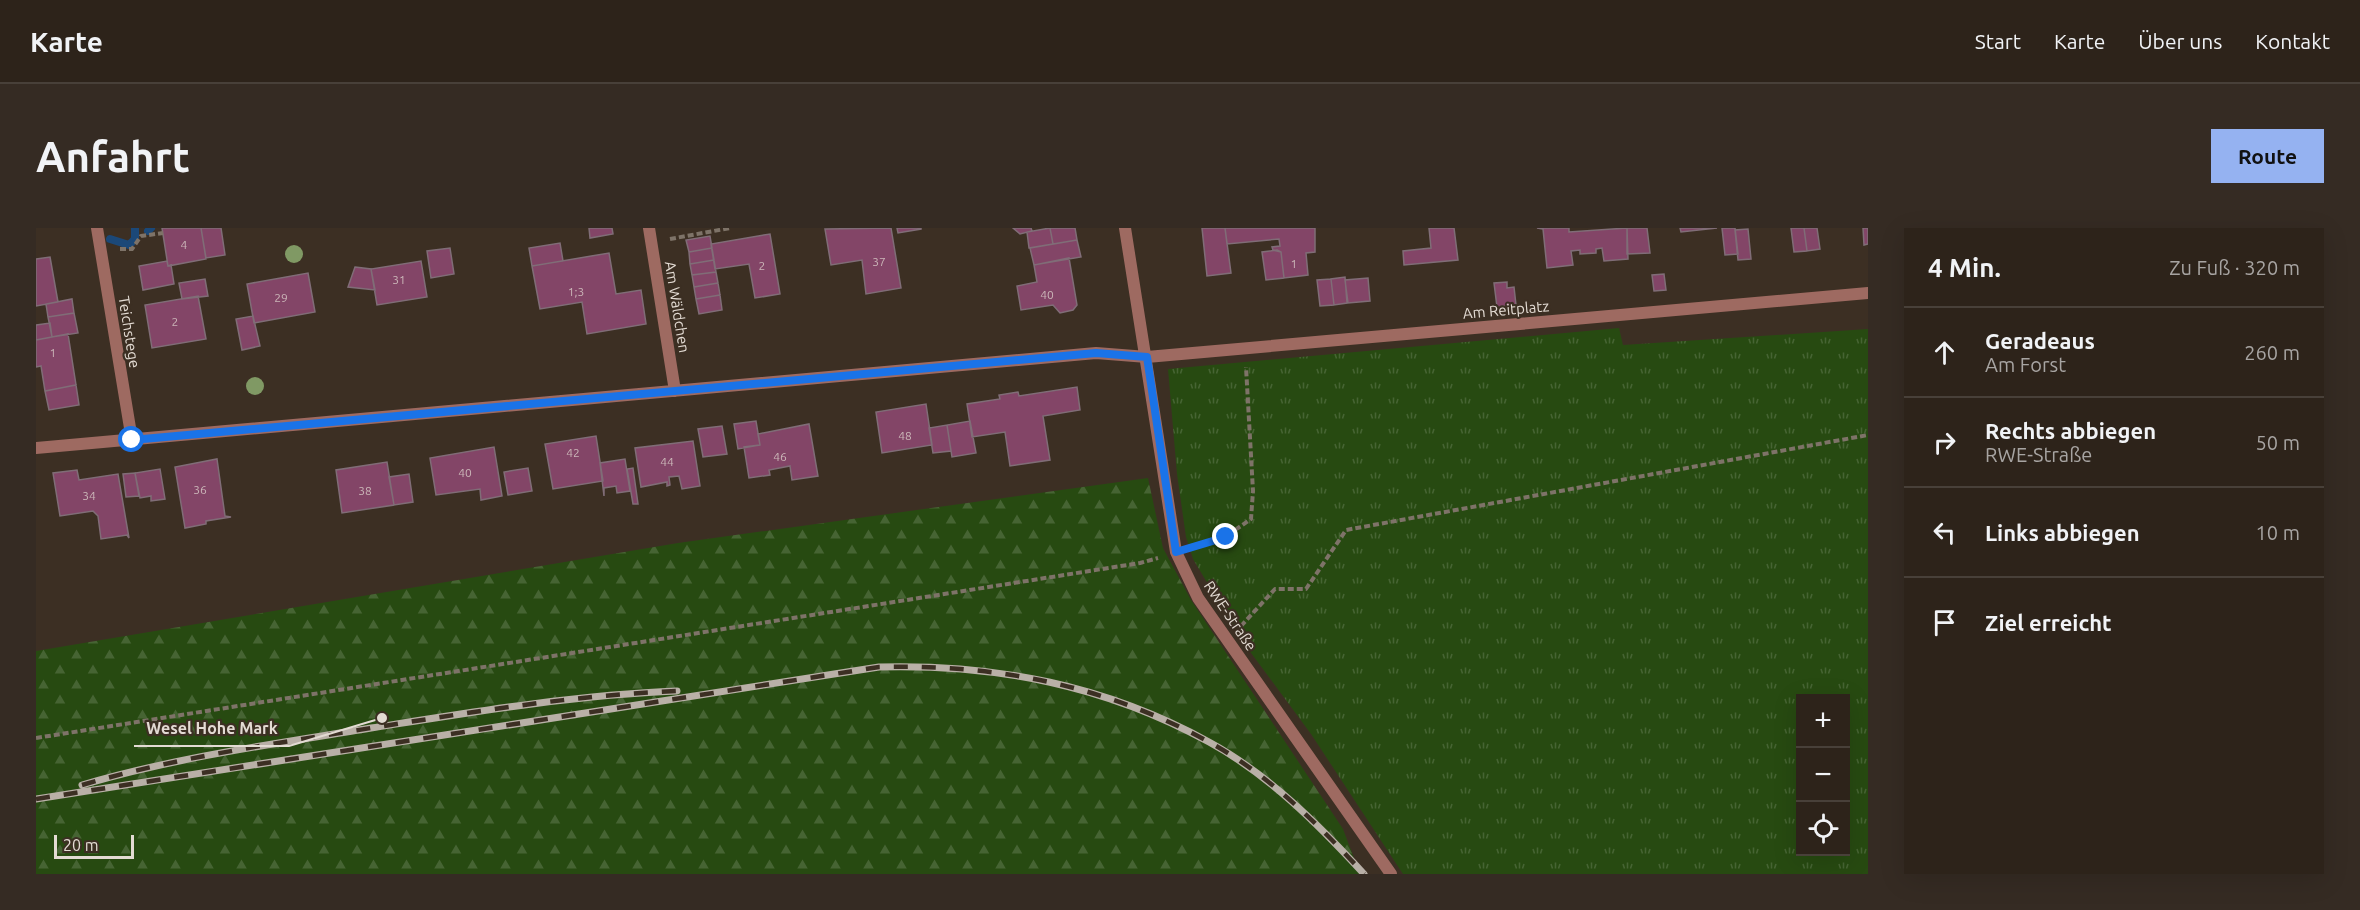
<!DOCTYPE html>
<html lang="de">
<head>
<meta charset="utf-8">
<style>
	:root { --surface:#2d231a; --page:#352b23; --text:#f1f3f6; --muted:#a7a4a2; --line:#484039; --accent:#95b2f1 }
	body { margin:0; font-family:Ubuntu,sans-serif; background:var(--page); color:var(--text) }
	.controls { position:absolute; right:18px; bottom:18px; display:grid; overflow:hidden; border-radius:0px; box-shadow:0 6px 24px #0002 }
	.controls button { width:54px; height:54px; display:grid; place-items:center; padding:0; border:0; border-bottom:2px solid var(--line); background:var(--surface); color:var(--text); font:30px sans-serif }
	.scale { position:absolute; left:18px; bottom:15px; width:80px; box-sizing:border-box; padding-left:6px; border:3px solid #e3dbd3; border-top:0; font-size:16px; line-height:21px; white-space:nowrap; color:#e3dbd3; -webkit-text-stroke:4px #3c2f23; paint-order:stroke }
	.stop { position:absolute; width:18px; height:18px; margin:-14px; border:4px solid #1a73e8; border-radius:50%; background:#fff }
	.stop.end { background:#1a73e8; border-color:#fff; box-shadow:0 2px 6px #0008 }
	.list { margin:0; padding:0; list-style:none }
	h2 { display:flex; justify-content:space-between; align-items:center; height:78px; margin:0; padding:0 24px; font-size:26px }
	h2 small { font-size:20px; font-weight:400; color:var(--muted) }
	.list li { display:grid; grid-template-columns:39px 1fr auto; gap:18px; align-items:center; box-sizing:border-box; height:90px; padding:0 24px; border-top:2px solid var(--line) }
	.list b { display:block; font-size:22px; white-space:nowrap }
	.list p { margin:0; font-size:20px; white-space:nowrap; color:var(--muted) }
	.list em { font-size:20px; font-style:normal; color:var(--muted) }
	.icon { flex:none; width:33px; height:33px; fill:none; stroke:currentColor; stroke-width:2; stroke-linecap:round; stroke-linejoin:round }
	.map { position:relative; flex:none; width:1832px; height:646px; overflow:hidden; border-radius:0px }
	header { display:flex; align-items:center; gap:36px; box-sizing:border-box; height:84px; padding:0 30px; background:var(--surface); border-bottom:2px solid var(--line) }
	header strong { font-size:28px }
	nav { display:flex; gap:33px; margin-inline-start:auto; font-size:21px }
	.intro { display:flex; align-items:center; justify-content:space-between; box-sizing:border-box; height:144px; padding:0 36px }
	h1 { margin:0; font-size:42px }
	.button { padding:15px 27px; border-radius:0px; background:var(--accent); color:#111; font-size:21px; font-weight:700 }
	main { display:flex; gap:36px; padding:0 36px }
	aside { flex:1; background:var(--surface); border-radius:0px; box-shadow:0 6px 24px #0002 }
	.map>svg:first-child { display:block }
</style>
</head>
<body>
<header>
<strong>Karte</strong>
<nav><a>Start</a><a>Karte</a><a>Über uns</a><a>Kontakt</a></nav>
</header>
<div class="intro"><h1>Anfahrt</h1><a class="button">Route</a></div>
<main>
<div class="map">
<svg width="1832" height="646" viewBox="0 0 1832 646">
	<defs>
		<pattern id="grass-tufts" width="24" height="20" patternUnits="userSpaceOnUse" patternTransform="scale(1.5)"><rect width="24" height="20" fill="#274a11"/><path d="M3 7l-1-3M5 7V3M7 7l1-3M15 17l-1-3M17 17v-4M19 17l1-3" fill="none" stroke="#466433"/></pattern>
		<pattern id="forest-firs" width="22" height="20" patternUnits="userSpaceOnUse" patternTransform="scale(1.5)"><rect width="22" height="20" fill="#274a11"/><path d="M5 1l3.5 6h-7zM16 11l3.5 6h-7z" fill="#466433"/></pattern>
	</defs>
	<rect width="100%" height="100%" fill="#3c2f23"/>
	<path fill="url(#grass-tufts)" fill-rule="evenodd" d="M1583,100L1587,117L1832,101V646H1367L1275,506L1204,410L1157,331L1150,309L1141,246L1132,141ZM1764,470H1810V624H1764Z"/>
	<path fill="url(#forest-firs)" d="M1112,250L1127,320L1155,372L1307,601L1324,646H0V423L642,315Z"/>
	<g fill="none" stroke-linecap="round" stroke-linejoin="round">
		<path stroke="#1b4878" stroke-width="8" d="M112,3L115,0
			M74,11L93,17L99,11V0"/>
	</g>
	<path fill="#834567" stroke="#806d77" stroke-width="1.5" d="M126,0H165L170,31L132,38Z
		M165,0H185L189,27L170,30Z
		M553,0H576L577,6L554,10Z
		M855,0L865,60L830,66L826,32L795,37L789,1Z
		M861,0H885V1L862,5Z
		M977,0H995L996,3L984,6Z
		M1014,0H1039L1041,12L1017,16Z
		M1014,0L1017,16L993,20L991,4Z
		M1166,0H1189L1195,45L1171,48Z
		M1189,0H1279V24L1270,25L1272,47L1248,50L1245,24L1237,22L1236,19L1244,18L1243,11L1191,16Z
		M1393,0H1418L1422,32L1368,37L1367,23L1395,20Z
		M1501,0H1533V4L1591,0L1592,31L1568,33L1566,20L1560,21V25L1544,26V22L1535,23L1537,37L1511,40L1507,1Z
		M1591,0H1611L1614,25L1591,26Z
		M1644,0H1681L1645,4Z
		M1686,0H1699L1702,26L1689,27Z
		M1755,0H1768L1771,23L1758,24Z
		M1768,0H1781L1784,21L1771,23Z
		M1827,0H1832V16L1828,17Z
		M1712,1L1715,31L1702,32L1699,2Z
		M734,6L744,66L719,70L713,36L679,41L675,16Z
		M674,8L676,20L653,24L650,12Z
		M1041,12L1045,29L998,37L994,20Z
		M524,15L527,33L496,38L493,20Z
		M414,20L418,46L395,50L391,23Z
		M676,20L678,32L654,36L653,24Z
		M1241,22L1245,24L1248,50L1230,52L1226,24Z
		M573,25L580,66L605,62L610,96L551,106L546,74L504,81L496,38Z
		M14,29L22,74L0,78V31Z
		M1033,30L1041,77L1037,82L1024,85L1017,77L985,82L981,58L1001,54L998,37Z
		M678,32L680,44L656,47L654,36Z
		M131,33L132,38L135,37L138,56L107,62L103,38Z
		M385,33L391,69L341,77L335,41Z
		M319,39L335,41L339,62L312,59Z
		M680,44L682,55L658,59L656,47Z
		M272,45L279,84L218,95L211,56Z
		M1628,46L1630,62L1618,63L1616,47Z
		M1309,49L1311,75L1298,77L1295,51Z
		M1332,50L1334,73L1312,75L1309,52Z
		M169,51L172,68L146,71L143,55Z
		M1295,51L1298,77L1284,78L1281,52Z
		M1471,54V60L1478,59L1480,77L1461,79L1458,55Z
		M682,55L684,67L660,71L658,59Z
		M684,67L686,82L663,86L660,71Z
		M162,68L170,111L116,120L109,77Z
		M36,71L38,85L12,89L10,76Z
		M38,85L42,105L16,109L12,89Z
		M217,88L224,118L206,122L200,91Z
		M14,95L16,109L0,112V97Z
		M32,106L40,157L9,163L5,138L0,139V112Z
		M40,157L43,177L13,182L9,163Z
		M1041,159L1044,182L1007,188L1014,232L974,238L969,204L936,209L931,176L964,171L963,167L982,164L983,168Z
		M890,176L896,217L846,225L840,184Z
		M720,193L724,217L702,221L698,196Z
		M934,193L940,225L916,229L911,197Z
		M773,196L782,248L756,252L754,238L733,242L734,247L713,250L708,219L724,217L722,206Z
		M911,197L915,223L897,225L893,200Z
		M686,198L691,226L667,229L662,201Z
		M560,208L567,253L517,261L509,216Z
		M657,213L664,258L646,261L643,248L633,249L634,257L631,258V254L605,259L599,220Z
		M458,219L466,268L445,272L444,261L400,267L394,230Z
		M181,231L189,288L195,289L170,293V296L149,300L139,239Z
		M589,231L594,263L581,265L580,258L568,260V268L564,235Z
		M351,234L358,277L306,285L300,242Z
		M492,240L496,263L472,267L468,244Z
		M597,240L602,276H597L591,241Z
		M124,241L129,271L115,273V268L104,270L99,245Z
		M41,242L43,252L82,246L93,310L91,307L65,311L62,288L57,283L24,288L17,245Z
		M99,245L103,268L90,269L87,246Z
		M373,246L377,274L358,277L353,249Z"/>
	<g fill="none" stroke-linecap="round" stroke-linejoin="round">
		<path stroke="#7e7368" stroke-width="4" stroke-dasharray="6 3" stroke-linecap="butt" d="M634,11L694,0
			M84,21H96L105,8L127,5
			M1158,319L1189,309L1215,291L1217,263L1210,139
			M1205,398L1239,361H1270L1310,302L1832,207
			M0,510L1104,335L1122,330"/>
		<path stroke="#9e6a61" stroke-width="12" d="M61,0L96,212
			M613,0L639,163
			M1089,0L1140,324L1162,370L1355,646
			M0,220L1060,125L1111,129L1832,65"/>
		<g stroke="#b9b0a7" stroke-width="7">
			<path id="rail" d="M46,557C141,529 238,516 335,500C437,484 538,467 641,463
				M0,571L843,439C960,436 1069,457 1173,514C1232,546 1283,597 1328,646"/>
		</g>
		<use href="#rail" stroke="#3c2f23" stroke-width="4.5" stroke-dasharray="14" stroke-linecap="butt"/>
	</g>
	<g fill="#809964">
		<circle cx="258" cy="26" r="9"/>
		<circle cx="219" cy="158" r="9"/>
	</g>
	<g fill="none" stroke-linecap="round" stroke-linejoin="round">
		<path stroke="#1a73e8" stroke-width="8" d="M96,212L1060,125L1111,129L1140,324L1190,309"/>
	</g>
	<g text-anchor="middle" stroke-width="4.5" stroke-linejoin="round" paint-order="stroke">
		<g font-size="12" fill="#cbb6b8">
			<text x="148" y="21">4</text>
			<text x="843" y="38">37</text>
			<text x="1258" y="40">1</text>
			<text x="726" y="42">2</text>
			<text x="363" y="56">31</text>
			<text x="540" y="68">1;3</text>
			<text x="1011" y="71">40</text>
			<text x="245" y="74">29</text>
			<text x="139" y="98">2</text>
			<text x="17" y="129">1</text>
			<text x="869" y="212">48</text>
			<text x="537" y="229">42</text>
			<text x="744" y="233">46</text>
			<text x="631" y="238">44</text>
			<text x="429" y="249">40</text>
			<text x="164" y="266">36</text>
			<text x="329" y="267">38</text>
			<text x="53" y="272">34</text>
		</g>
		<g font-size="15" fill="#e3dbd3" stroke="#3c2f23">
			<text transform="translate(641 79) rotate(81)" y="5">Am Wäldchen</text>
			<text transform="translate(1470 82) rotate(-5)" y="5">Am Reitplatz</text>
			<text transform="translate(93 104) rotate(81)" y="5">Teichstege</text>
			<text transform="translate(1194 388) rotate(56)" y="5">RWE-Straße</text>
		</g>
	</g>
	<path fill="none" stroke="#e3dbd3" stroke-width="2" d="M346 490L253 518H98"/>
	<circle fill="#e3dbd3" stroke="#3c2f23" stroke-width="2" cx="346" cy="490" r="6"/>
	<g font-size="16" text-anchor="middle" font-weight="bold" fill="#e3dbd3" stroke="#3c2f23" stroke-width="4.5" stroke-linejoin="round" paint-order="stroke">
		<text x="176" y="506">Wesel Hohe Mark</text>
	</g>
</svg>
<div class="controls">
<button>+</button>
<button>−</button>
<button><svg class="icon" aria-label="locate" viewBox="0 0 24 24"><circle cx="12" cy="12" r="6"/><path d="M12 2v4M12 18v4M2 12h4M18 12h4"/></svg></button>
</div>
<div class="scale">20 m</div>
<div class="stop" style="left:96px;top:212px"></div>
<div class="stop end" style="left:1190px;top:309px"></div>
</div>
<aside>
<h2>4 Min.<small>Zu Fuß · 320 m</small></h2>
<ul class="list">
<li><svg class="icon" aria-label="ahead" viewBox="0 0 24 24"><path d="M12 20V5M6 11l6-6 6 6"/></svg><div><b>Geradeaus</b><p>Am Forst</p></div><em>260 m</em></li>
<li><svg class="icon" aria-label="right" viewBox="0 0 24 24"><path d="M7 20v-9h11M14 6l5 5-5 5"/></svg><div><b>Rechts abbiegen</b><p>RWE-Straße</p></div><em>50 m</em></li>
<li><svg class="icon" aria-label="left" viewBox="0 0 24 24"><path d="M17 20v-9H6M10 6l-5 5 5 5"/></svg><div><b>Links abbiegen</b></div><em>10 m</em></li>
<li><svg class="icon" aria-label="arrive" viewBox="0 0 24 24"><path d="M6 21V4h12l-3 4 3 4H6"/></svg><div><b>Ziel erreicht</b></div></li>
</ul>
</aside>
</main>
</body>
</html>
